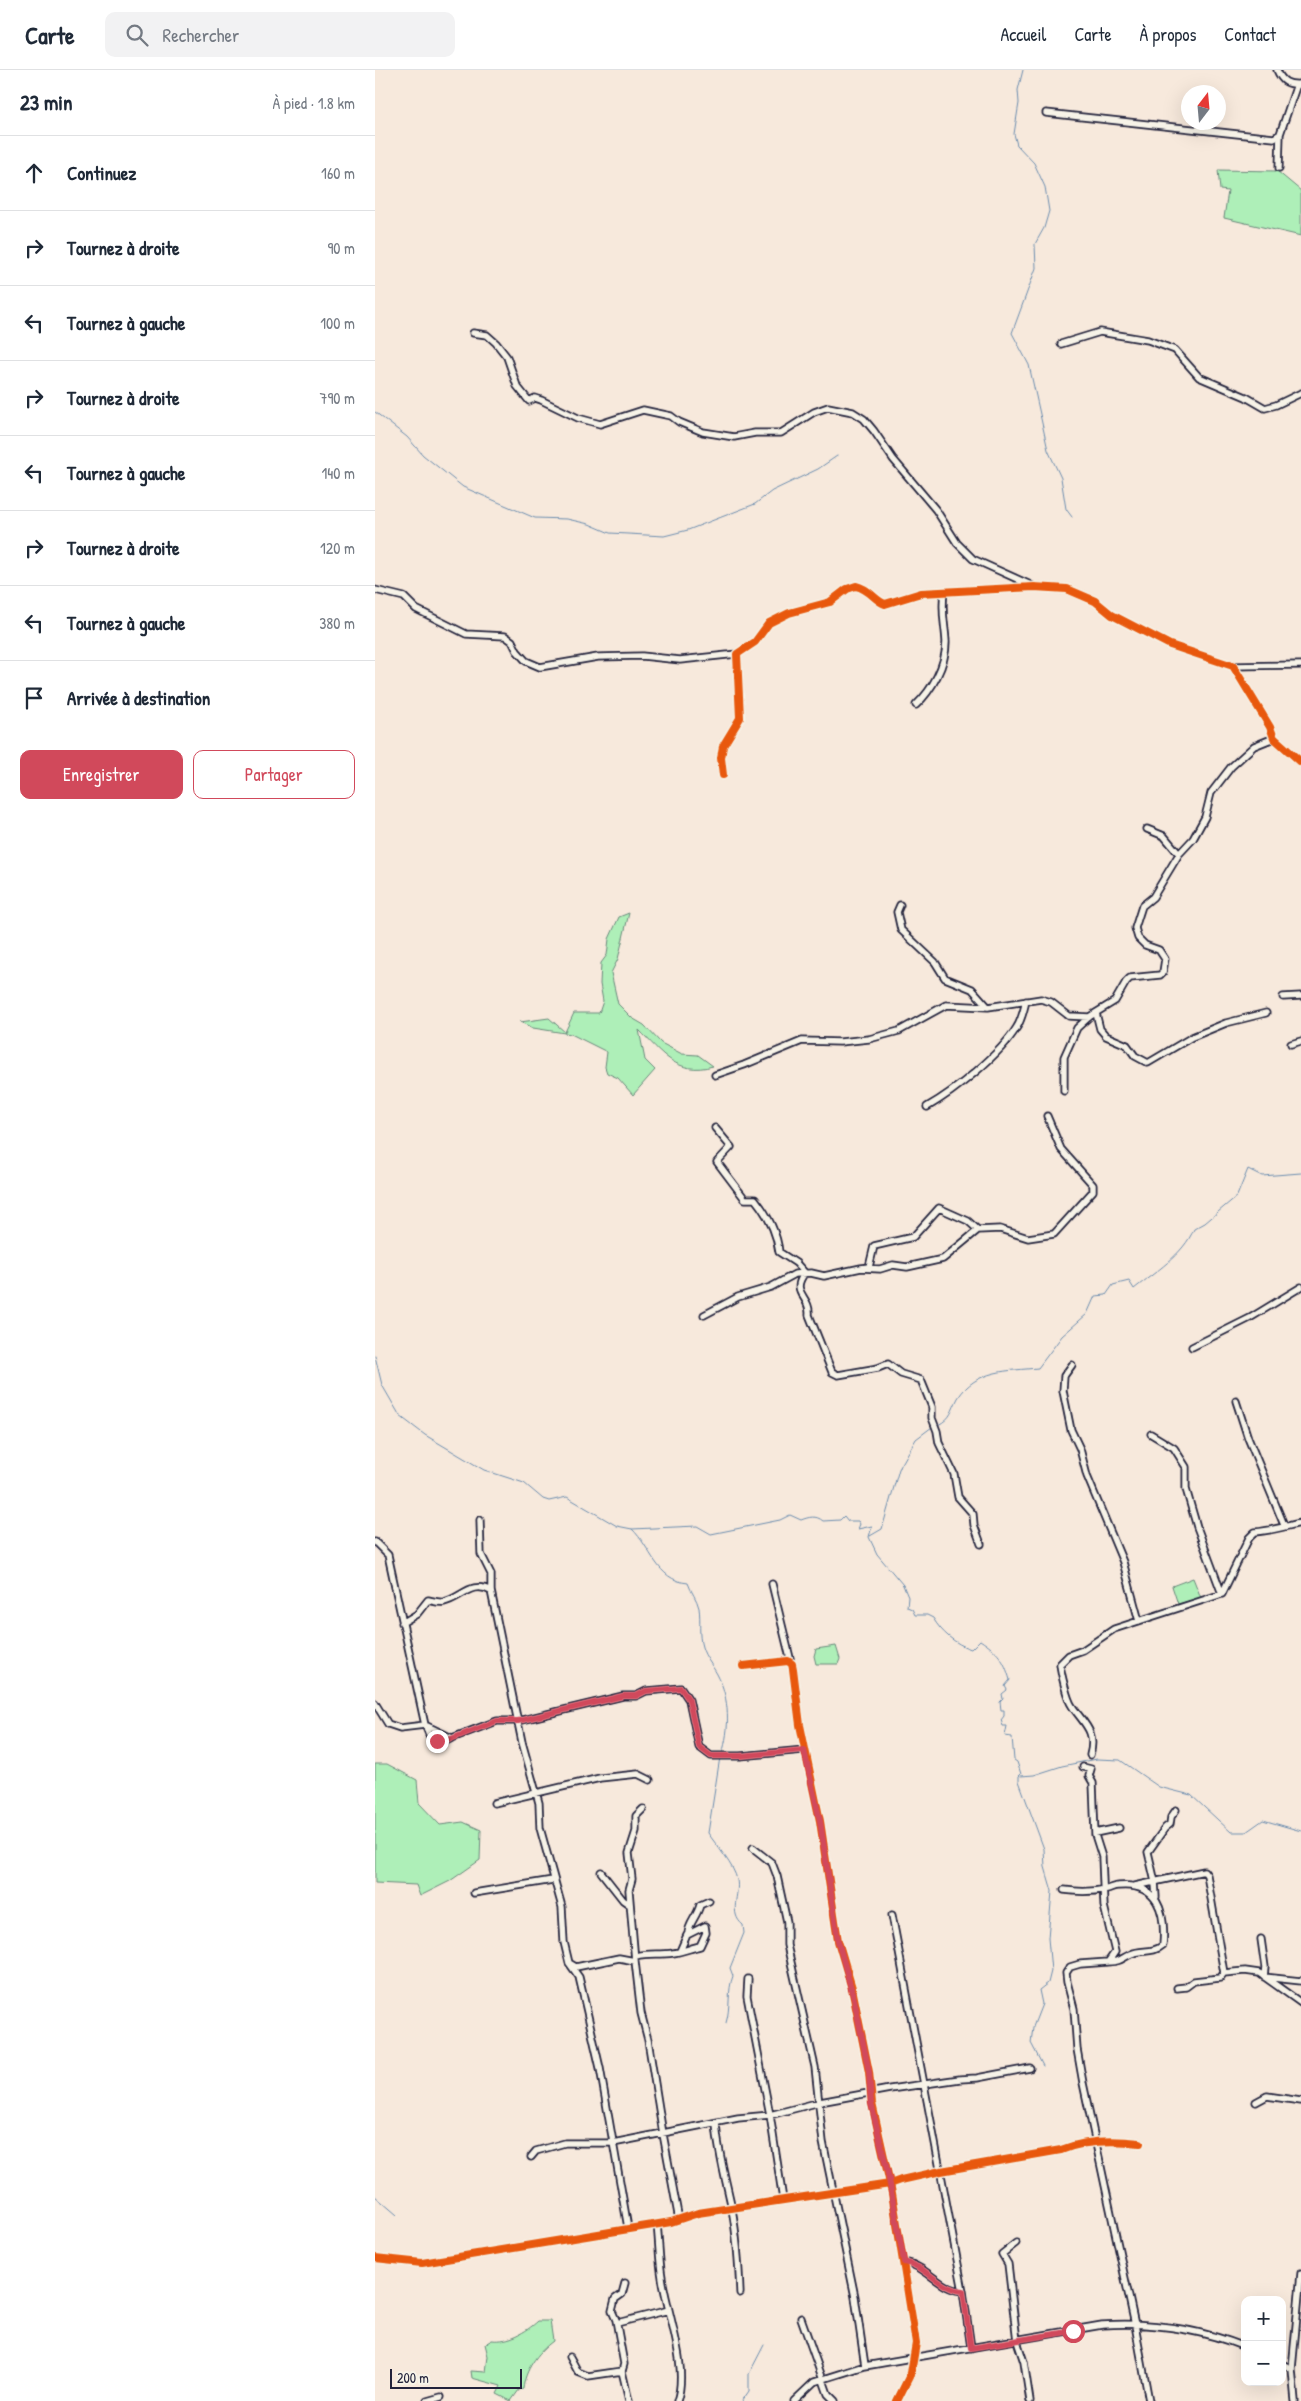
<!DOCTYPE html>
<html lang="fr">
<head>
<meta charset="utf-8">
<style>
	:root { --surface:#fff; --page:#f2f2f3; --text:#1f2937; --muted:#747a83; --line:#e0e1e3; --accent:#d1495b }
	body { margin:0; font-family:"Patrick Hand",sans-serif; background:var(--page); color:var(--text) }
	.controls { position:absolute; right:15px; bottom:15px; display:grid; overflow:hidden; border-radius:10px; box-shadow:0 5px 20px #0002 }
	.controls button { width:45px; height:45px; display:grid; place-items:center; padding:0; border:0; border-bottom:1px solid var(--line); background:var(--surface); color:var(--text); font:25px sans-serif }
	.compass { position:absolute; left:806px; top:15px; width:45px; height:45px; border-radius:50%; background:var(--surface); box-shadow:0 5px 20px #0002; rotate:16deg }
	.scale { position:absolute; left:15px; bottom:12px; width:132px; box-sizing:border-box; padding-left:5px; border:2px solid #22223b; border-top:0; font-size:14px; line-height:18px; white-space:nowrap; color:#22223b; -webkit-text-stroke:4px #f7f3e8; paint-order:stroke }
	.stop { position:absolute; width:15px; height:15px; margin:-11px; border:4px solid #d1495b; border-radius:50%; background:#fff }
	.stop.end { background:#d1495b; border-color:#fff; box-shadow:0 1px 5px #0008 }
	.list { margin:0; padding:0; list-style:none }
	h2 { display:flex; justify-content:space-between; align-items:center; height:65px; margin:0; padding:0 20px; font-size:21px }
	h2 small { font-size:16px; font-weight:400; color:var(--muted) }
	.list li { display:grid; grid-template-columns:32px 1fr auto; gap:15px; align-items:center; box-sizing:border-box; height:75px; padding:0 20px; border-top:1px solid var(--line) }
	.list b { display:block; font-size:19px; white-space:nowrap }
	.list em { font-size:16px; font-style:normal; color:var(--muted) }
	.actions { display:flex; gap:10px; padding:15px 20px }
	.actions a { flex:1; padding:11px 0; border:1px solid var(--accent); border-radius:10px; text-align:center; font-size:18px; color:var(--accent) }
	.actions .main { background:var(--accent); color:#fff }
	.icon { flex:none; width:28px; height:28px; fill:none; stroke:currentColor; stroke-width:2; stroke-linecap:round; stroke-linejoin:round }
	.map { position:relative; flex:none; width:926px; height:2331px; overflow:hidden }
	header { display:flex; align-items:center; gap:30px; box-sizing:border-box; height:70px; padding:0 25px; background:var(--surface); border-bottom:1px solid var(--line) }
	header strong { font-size:24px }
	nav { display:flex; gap:28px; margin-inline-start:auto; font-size:18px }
	.search { width:350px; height:45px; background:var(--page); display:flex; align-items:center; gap:12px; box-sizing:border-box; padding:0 18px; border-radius:10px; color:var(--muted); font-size:19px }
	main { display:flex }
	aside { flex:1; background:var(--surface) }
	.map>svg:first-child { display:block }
</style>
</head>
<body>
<header>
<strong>Carte</strong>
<div class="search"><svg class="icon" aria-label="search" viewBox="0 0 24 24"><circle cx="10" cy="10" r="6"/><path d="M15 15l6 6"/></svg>Rechercher</div>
<nav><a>Accueil</a><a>Carte</a><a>À propos</a><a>Contact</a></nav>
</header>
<main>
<aside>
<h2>23 min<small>À pied · 1.8 km</small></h2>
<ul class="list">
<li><svg class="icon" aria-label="ahead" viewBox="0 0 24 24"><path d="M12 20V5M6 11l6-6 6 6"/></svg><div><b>Continuez</b></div><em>160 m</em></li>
<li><svg class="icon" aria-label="right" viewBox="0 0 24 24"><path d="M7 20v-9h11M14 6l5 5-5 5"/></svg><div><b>Tournez à droite</b></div><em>90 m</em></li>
<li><svg class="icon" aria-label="left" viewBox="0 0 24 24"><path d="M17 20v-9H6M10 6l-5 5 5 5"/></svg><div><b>Tournez à gauche</b></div><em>100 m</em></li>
<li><svg class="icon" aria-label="right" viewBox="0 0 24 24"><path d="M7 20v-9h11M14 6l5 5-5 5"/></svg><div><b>Tournez à droite</b></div><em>790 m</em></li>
<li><svg class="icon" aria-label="left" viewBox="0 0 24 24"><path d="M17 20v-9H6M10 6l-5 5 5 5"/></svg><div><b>Tournez à gauche</b></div><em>140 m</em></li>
<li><svg class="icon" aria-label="right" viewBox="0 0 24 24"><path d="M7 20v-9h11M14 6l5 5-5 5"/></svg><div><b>Tournez à droite</b></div><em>120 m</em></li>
<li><svg class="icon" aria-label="left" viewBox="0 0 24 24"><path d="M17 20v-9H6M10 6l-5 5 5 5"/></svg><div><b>Tournez à gauche</b></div><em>380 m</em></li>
<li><svg class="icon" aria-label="arrive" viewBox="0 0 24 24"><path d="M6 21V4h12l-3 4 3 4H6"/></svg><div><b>Arrivée à destination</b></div></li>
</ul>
<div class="actions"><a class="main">Enregistrer</a><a>Partager</a></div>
</aside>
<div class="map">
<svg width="926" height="2331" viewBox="0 0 926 2331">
	<rect width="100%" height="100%" fill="#f7e9dc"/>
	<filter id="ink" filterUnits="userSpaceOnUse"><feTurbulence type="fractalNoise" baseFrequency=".02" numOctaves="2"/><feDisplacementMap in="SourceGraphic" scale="10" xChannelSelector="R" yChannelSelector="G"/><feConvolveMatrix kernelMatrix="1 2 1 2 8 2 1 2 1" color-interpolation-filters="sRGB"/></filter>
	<g filter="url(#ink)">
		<path fill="#aeefb8" stroke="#68887a" d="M843,100L902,101L926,121V166L849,148L853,121L845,120Z
			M254,843L243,889L236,903L243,934L257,948L269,955L286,973L307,984L323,985L338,996C302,1006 287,983 264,960L270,990L280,1000L258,1025L243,1008L232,1003L230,997L232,982L196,964L158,958L145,952L174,948L190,962L199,943H224L228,931L225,914L226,893L232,885L234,869L244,847Z
			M818,1508L826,1528L803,1534L797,1516Z
			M461,1576L465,1589L463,1594H441L439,1586L441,1579Z
			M0,1694H12L42,1710L44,1733L65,1755L88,1752L106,1760L105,1790L75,1811L45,1826L41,1815L0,1813Z
			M163,2251H175L178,2271C162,2283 150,2300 148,2319L144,2320L136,2331L122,2324L126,2316L97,2308L96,2301L111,2302L113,2286L110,2274L117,2270C134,2272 151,2262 163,2251Z"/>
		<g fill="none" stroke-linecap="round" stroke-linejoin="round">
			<path stroke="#6c8daf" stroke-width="1" d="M648,0L643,20L644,33L639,64L642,75L659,93L670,117L674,141L669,158L660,174L661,198L637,263L654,295L673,380L686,408L691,439L697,447
				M0,342L32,367L48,385L88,417L160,448L192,449L214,454L235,463L289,466L313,460L380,434L397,421L443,399L462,386
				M0,1286L7,1315L25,1346L50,1365L109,1400L149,1413L168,1429L174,1431L192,1427L242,1456L257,1459L322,1456L336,1464L405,1450L415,1445L426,1450C434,1447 441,1445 448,1451L465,1450L469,1446L473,1451H483L485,1454L483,1459L497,1456L494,1467L502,1484L528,1515L533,1527L532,1537L537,1539L540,1545H552L558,1548C566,1562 580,1574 596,1579L605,1570C623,1582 629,1589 635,1610L630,1616L632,1620L627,1624L628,1629L625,1632L626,1640H629V1646L626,1650L628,1656H632L630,1666L637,1667L639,1690L642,1692L646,1704L644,1706V1711L669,1779L670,1797L677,1821L673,1868L676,1901L673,1913L664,1920L667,1934L658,1957L656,1973L668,1996
				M563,1355C577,1348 576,1341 583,1328C601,1299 634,1301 663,1298L687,1266L712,1244L720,1226L731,1225L738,1215L754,1211L759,1219C780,1202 808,1185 819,1159L830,1153L862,1126L873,1099L887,1106L926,1103
				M257,1459C277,1478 281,1510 313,1513C316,1522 322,1529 324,1538C326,1551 323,1564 327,1577C330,1587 337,1595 342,1604C355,1628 355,1659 347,1684
				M495,1466L507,1459L524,1399L541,1369L557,1357
				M345,1687L333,1763C341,1775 360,1797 362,1810C365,1825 353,1843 368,1855L369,1863L355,1898L358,1906C352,1921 356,1937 351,1953
				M646,1706L659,1705L687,1696L722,1689L745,1690L784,1717L816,1725L856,1762H871L888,1750L926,1761
				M0,2126L22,2145
				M367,2331L374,2321V2304L389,2275"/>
			<g stroke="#22223b" stroke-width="9">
				<path id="minor" d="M902,0C907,12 913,15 926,14
					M671,43L899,68L905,64L921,17L924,14
					M904,98L905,64
					M98,263L112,265L121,273L132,287L142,316L154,331L160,328L166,330L203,348L225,354L268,340L296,346L304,352L328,362L359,367L380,363H406L439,342L453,337L478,342L489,349L499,361L518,389L561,440L582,473L598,489L658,516
					M686,274L725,262L773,270L800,280L824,307L871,327L890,338L901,335L926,323
					M0,520L29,527L41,539L91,564L130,566L137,571L142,581L151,591L165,597L223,587L267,586L305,590L362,584
					M858,596L926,595
					M541,635C557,620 571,595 571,572C570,553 566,543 569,522
					M348,705L346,688L348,676L365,648L362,584L380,572L394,553L414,543L455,532L472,519L481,516C495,519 499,530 510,534L546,523L659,517L692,519L720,531L737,545L795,575L858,596L895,657L899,668L926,692
					M772,759L789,766L804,784
					M525,835L522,842L526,860L560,892L570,908L597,919L613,937
					M908,927L926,926
					M721,943L725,959L731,966L752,975L760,986L773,993L817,967L851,953L891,943
					M916,974L926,971
					M340,1005L369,995L427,971L465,972L494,969L524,961L571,935L613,937L666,929L676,932L694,946L714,947
					M689,1021V987L702,958L714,947L740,931L751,912L755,908L785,905L788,902L790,889L784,880L770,875L763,868L760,858L767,836L778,827L804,784L818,769L830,747L836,723L856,697L879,676L899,668
					M552,1037C580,1021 626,984 642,957C647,949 649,939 651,931
					M340,1058L356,1077L342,1092L370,1129H380C392,1144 402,1163 404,1182L421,1193L430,1203C414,1223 436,1226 434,1245L457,1302L463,1305L503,1298L513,1294L526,1304L546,1310L557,1337V1348L562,1361L564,1373L579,1404L583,1427L598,1444L599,1455L606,1474
					M486,1198L494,1197L499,1176L538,1167L564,1138L593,1151L603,1160L625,1159L653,1168L679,1164L718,1121V1115L686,1079L672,1046
					M329,1245L363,1227L396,1217L420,1204L436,1203L449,1206L486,1198L505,1199L518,1195L532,1197L568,1189L603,1160
					M817,1277L875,1248L926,1217
					M697,1295L689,1306L688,1321L696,1360L705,1379L712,1406L748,1492L764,1551
					M861,1331L873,1368L909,1455
					M776,1364L799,1378L811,1397V1419L822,1457L847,1524
					M105,1450L106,1484L116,1504V1521L147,1672L164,1733L165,1758L187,1837L189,1872L194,1893L204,1907L225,1998L253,2158
					M0,1472L13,1485L50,1655L77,1668L122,1651H143L248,1626H261L271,1621L306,1618L314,1630L324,1677L336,1686H365L429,1680
					M397,1514L416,1592
					M27,1553L42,1544L53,1530C58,1531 64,1533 69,1532C87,1528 96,1510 116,1521
					M368,1596L413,1591L417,1594L418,1599L425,1655L445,1751L463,1871L477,1918L494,2002L497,2033L517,2123L541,2273L536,2303L522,2331
					M0,1633L13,1654L25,1658L50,1655L56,1669L71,1671L77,1668
					M715,1685C722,1661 708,1653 697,1636C692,1629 686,1603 685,1594L694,1585L708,1580L739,1559L847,1524L874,1468L880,1462C895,1461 912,1456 926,1453
					M708,1697L716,1699L714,1706L718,1713L720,1765L727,1787L729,1836L740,1882L733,1892L705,1894L695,1897L691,1903L692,1912L699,1939L702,1979L708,2013L760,2255L774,2331
					M119,1733L225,1708L263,1704L275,1710
					M268,1739L261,1746V1761L254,1783L257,1809L254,1820L260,1891L266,1943L273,1970L288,2064L304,2150
					M720,1763L744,1758
					M378,1778L397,1793L402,1806L412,1852V1875L440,1997L448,2072L480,2227L490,2296
					M226,1802L248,1830L255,1835
					M760,1816L829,1801L832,1805L849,1903
					M689,1820C703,1822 718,1822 732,1819C736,1818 739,1816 743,1816C783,1812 791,1842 788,1875C778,1884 767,1879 756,1884C745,1889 748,1891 733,1892
					M99,1823L178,1810
					M781,1827L780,1812L773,1782L790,1758L795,1754L796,1747L801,1740
					M517,1845L588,2221L596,2278
					M313,1864C313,1854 322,1847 325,1835L334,1831
					M886,1869L890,1897L889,1907L926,1911
					M261,1886C273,1883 285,1885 298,1883C307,1882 316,1878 325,1876L331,1863L330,1856L312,1865L305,1881
					M196,1894L201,1897L244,1888L260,1891
					M373,1909L372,1926L395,2045L408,2130
					M802,1918L811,1917L819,1911L845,1908L849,1903L870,1901L884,1903L926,1933
					M881,2032L892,2026L926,2031
					M341,2053C343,2083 351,2110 357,2139C362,2167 364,2196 365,2223
					M156,2087L161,2081L190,2073H238L363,2048L395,2045L445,2032L515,2019L585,2009L602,2008L655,1998
					M282,2154C284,2172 284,2190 287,2207C292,2243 314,2297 302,2331
					M641,2173L627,2184L633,2194L642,2271L649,2292L655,2331
					M0,2188L47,2193L296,2152L323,2143L515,2114L526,2110L566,2101L686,2080C710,2070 739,2070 765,2073
					M529,2192C552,2196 565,2220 588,2221
					M250,2213L247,2224L240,2229L237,2241L241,2250L249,2294L247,2301L254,2331
					M426,2248L453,2324L460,2331
					M242,2253L294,2240
					M195,2287L203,2302L213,2306L247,2301
					M907,2294L917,2299
					M52,2331L66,2327
					M419,2331L439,2312L490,2296L727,2255C775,2252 825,2259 870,2277
					M920,2331L917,2299L926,2203"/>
			</g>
			<use href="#minor" stroke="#f7f3e8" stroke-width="5.5"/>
			<g stroke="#f7f3e8" stroke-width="11">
				<path id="cycleway" d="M348,705L346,688L348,676L365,648L362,584L380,572L394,553L414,543L455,532L472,519L481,516C495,519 499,530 510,534L546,523L659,517L692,519L720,531L737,545L795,575L858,596L895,657L899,668L926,692
					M368,1596L413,1591L417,1594L418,1599L425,1655L445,1751L463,1871L477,1918L494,2002L497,2033L517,2123L541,2273L536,2303L522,2331
					M0,2188L47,2193L296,2152L323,2143L515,2114L526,2110L566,2101L686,2080C710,2070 739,2070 765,2073"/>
			</g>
			<use href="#cycleway" stroke="#e8590c" stroke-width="8"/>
		</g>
	</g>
	<g fill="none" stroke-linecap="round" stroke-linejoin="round" filter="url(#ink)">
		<path stroke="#d1495b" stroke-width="6" d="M62,1671H71L122,1651H143L248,1626H261L271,1621L306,1618L314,1630L324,1677L336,1686H365L429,1680L445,1751L463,1871L479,1929L494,2002L496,2033L513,2104L529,2192C552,2196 565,2220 588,2221L596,2278L698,2261"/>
	</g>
</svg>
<div class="controls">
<button>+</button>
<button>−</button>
</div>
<svg class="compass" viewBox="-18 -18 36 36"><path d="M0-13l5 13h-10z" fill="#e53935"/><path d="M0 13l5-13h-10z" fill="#747a83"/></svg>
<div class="scale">200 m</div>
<div class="stop" style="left:698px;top:2261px"></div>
<div class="stop end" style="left:62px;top:1671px"></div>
</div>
</main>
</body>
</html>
